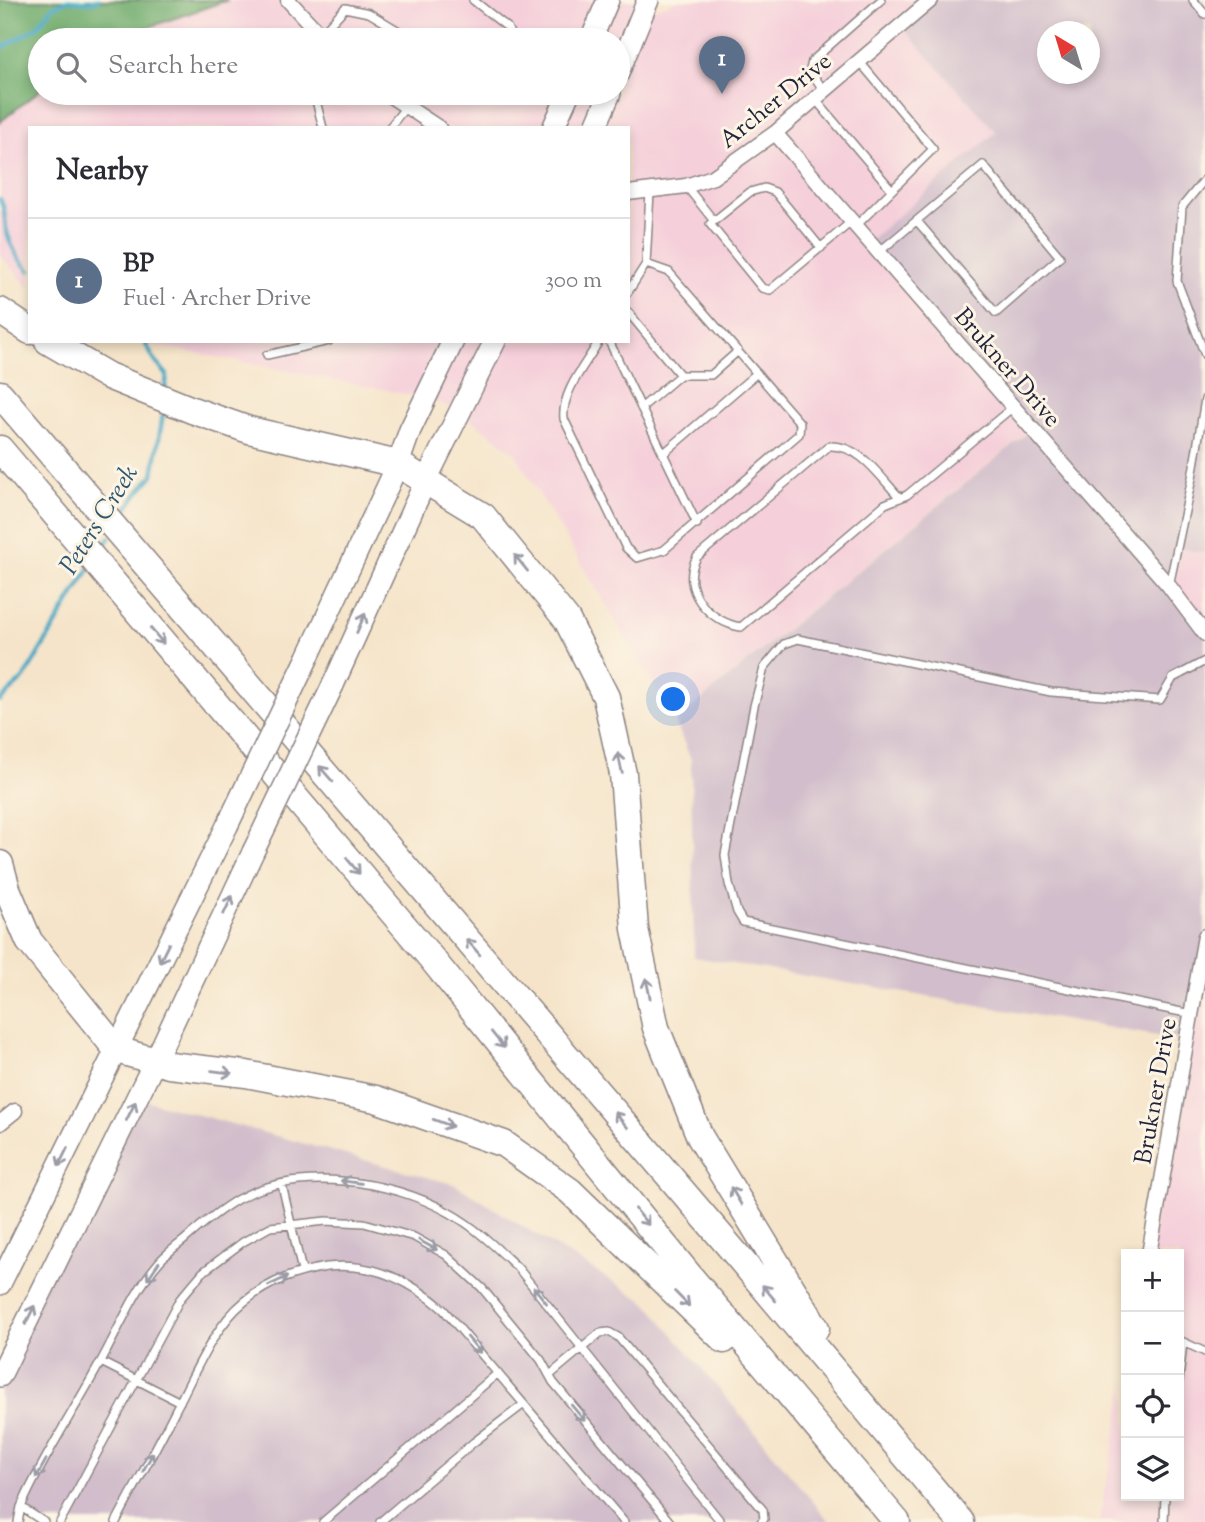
<!DOCTYPE html>
<html lang="en">
<head>
<meta charset="utf-8">
<style>
	:root { --surface:#fff; --page:#f2f2f3; --text:#2b2b33; --muted:#7c7c81; --line:#e1e1e2; --accent:#111827 }
	body { margin:0; font-family:"Sorts Mill Goudy",serif; background:var(--page); color:var(--text) }
	.controls { position:absolute; right:21px; bottom:21px; display:grid; overflow:hidden; border-radius:0px; box-shadow:0 4px 10px #0003 }
	.controls button { width:63px; height:63px; display:grid; place-items:center; padding:0; border:0; border-bottom:2px solid var(--line); background:var(--surface); color:var(--text); font:35px sans-serif }
	.compass { position:absolute; left:1037px; top:21px; width:63px; height:63px; border-radius:50%; background:var(--surface); box-shadow:0 4px 10px #0003; rotate:322deg }
	.you { position:absolute; left:674px; top:700px; width:24px; height:24px; margin:-18px; border:5px solid #fff; border-radius:50%; background:#1a73e8; box-shadow:0 0 0 10px #1a73e833 }
	.badge { display:grid; place-items:center; width:46px; height:46px; border-radius:50%; background:var(--accent); color:#fff; font-size:23px; font-weight:700 }
	.pin { position:absolute; translate:-50% -58px; filter:drop-shadow(0 2px 4px #0008) }
	.pin::after { content:''; position:absolute; top:37px; width:24px; height:21px; background:inherit; clip-path:polygon(0 0,100% 0,50% 100%) }
	.list { margin:0; padding:0; list-style:none }
	h2 { display:flex; justify-content:space-between; align-items:center; height:91px; margin:0; padding:0 28px; font-size:30px }
	h2 small { font-size:23px; font-weight:400; color:var(--muted) }
	.list li { display:grid; grid-template-columns:46px 1fr auto; gap:21px; align-items:center; box-sizing:border-box; height:126px; padding:0 28px; border-top:2px solid var(--line) }
	.list b { display:block; font-size:26px; white-space:nowrap }
	.list p { margin:0; font-size:23px; white-space:nowrap; color:var(--muted) }
	.list em { font-size:23px; font-style:normal; color:var(--muted) }
	.icon { flex:none; width:38px; height:38px; fill:none; stroke:currentColor; stroke-width:2; stroke-linecap:round; stroke-linejoin:round }
	.map { position:relative; flex:none; width:1205px; height:1522px; overflow:hidden }
	.search { position:absolute; background:var(--surface); box-shadow:0 4px 10px #0003; left:28px; top:28px; width:602px; height:77px; display:flex; align-items:center; gap:18px; box-sizing:border-box; padding:0 24px; border-radius:38px; color:var(--muted); font-size:26px }
	.panel { position:absolute; background:var(--surface); box-shadow:0 4px 10px #0003; left:28px; top:126px; width:602px; height:217px; border-radius:0px }
	.map>svg:first-child { display:block }
</style>
</head>
<body>
<div class="map">
<svg width="1205" height="1522" viewBox="0 0 1205 1522">
	<rect width="100%" height="100%" fill="#fcf5e5"/>
	<filter id="ink" filterUnits="userSpaceOnUse"><feTurbulence type="fractalNoise" baseFrequency=".0143" numOctaves="2"/><feDisplacementMap in="SourceGraphic" scale="14" xChannelSelector="R" yChannelSelector="G"/><feConvolveMatrix kernelMatrix="1 2 1 2 8 2 1 2 1" color-interpolation-filters="sRGB"/></filter>
	<filter id="wash" filterUnits="userSpaceOnUse"><feTurbulence type="fractalNoise" baseFrequency=".00686" numOctaves="4" result="noise"/><feDisplacementMap in="SourceGraphic" scale="28" xChannelSelector="R" yChannelSelector="G"/><feGaussianBlur stdDeviation="1.57" result="paint"/><feColorMatrix in="noise" values="0 0 0 0 0 0 0 0 0 0 0 0 0 0 0 0 0 1.4 0 .05"/><feComposite in="paint" operator="in"/></filter>
	<g filter="url(#wash)">
		<rect width="100%" height="100%" fill="#f5e4c9"/>
		<path fill="#f5cfda" d="M228,0H648L644,12L681,0H931L901,26L996,132L1031,429L675,720L515,453L460,411L426,398L134,341H628V128H30V289L0,255V122L40,90V93H618V40H111Z
			M1178,548L1205,553V634L1169,586Z
			M1205,936V1522H1099L1126,1379V1496H1179V1254H1149Z"/>
		<path fill="#d1bdcb" fill-rule="evenodd" d="M931,0H1205V553L1178,548L1169,586L1205,634V936L1187,1041L694,957L691,760L675,721L1031,430L869,241L996,132L901,26ZM1048,32H1090V74H1048Z
			M137,1098L456,1185L647,1303L830,1522H0V1376Z"/>
		<path fill="#6eab6c" stroke="#486654" stroke-width="2" d="M0,0H228L111,40H40V90L0,122Z"/>
		<g fill="none" stroke-linecap="round" stroke-linejoin="round">
			<path stroke="#46a8c5" stroke-width="4.5" d="M0,49L36,28L53,7L68,0L91,2L98,0
				M0,199C6,209 4,221 7,232C11,247 19,261 30,271
				M144,341L155,361L167,375L165,389
				M120,520L136,495L153,475L164,408
				M99,553L110,537
				M0,701L24,678L89,569"/>
		</g>
	</g>
	<g filter="url(#ink)">
		<g fill="none" stroke-linecap="round" stroke-linejoin="round">
			<g stroke="#8c8382" stroke-width="10">
				<path id="lane" d="M473,0L507,27L513,40
					M1193,0L1205,14
					M320,35L345,8L369,13L414,40
					M859,61L933,149L892,190
					M824,91L810,70L812,61L881,0
					M314,93L323,128
					M815,99L892,190L856,226
					M389,128L405,108
					M1205,179L1182,207L1177,281L1205,355
					M686,186L714,221L710,224L762,288L770,290L851,222
					M714,221L750,192L764,188L775,192L821,248
					M879,252L983,165L1060,257L996,313L917,221
					M628,292L646,264L650,192
					M628,312L680,375
					M599,341C586,364 561,392 564,419L626,548L637,558L664,550L799,434L800,423L669,272L646,264
					M609,341L697,524
					M267,355L329,341
					M641,408L680,375H711L738,351
					M663,454L757,373
					M900,498C880,477 860,444 829,446L697,557C679,589 709,622 741,627L885,504L907,495L1013,407
					M1169,586L1192,478L1205,399
					M1191,1014L743,922L737,912L729,884L725,855L754,706L764,668L784,644L798,639L1051,692L1160,700L1173,678L1205,661
					M282,1185L302,1271
					M1179,1340L1205,1352
					M101,1362L180,1402
					M550,1375L600,1333L609,1332L618,1337L763,1510L764,1519L761,1522
					M1179,1380L1183,1342
					M18,1522L21,1507
					M44,1522L21,1507C43,1457 74,1411 100,1363C119,1329 134,1291 159,1262C166,1254 175,1247 183,1241C200,1226 219,1210 238,1199C298,1166 391,1180 448,1212C474,1226 497,1248 518,1268L721,1522
					M60,1522L180,1299L203,1272L243,1242L270,1227L326,1221L364,1223L414,1237L446,1255L482,1288L541,1360L553,1382L670,1522
					M116,1522C136,1484 157,1447 176,1409C194,1375 214,1326 244,1302C270,1281 295,1272 327,1267C371,1262 410,1280 443,1309L624,1522
					M323,1522L498,1373
					M380,1522L474,1442L524,1404
					M1164,1522L1165,1496"/>
			</g>
			<g stroke="#8c8382" stroke-width="17">
				<path id="street" d="M288,0L325,40
					M386,93L439,128
					M775,133L1169,586L1205,634
					M628,193L686,186L713,177L775,133L931,0
					M0,1123L15,1111
					M1149,1254L1205,936"/>
			</g>
			<g stroke="#8c8382" stroke-width="24">
				<path id="secondary" d="M591,40L608,0
					M618,73L648,0
					M553,128L569,93
					M595,128L610,93
					M308,657L398,464L410,430L453,341
					M333,685L426,480L495,341
					M0,1284L227,826
					M0,1376L155,1061L253,852"/>
			</g>
			<g stroke="#8c8382" stroke-width="29">
				<path id="highway" d="M0,311L30,331
					M48,341L108,376L192,410L249,430L398,464L483,516L567,620L606,697L623,774L635,929L656,1028L700,1137L816,1328
					M0,394L730,1247L961,1522
					M0,449L427,953L687,1273L897,1522
					M0,864L7,889L29,941L117,1050L169,1065L246,1074L376,1099L504,1144L570,1191L724,1340"/>
			</g>
			<use href="#lane" stroke="#fff" stroke-width="7"/>
			<use href="#street" stroke="#fff" stroke-width="14"/>
			<use href="#secondary" stroke="#fff" stroke-width="21"/>
			<use href="#highway" stroke="#fff" stroke-width="26"/>
			<g stroke="#8c8382" stroke-width="24" stroke-linecap="butt">
				<path id="secondary-bridge" d="M227,826L308,657
					M253,852L333,685"/>
			</g>
			<use href="#secondary-bridge" stroke="#fff" stroke-width="21"/>
		</g>
		<defs><path id="oneway-shaft" d="M-6 0H5M1.5-3L5.5 0L1.5 3" fill="none" stroke-width="1.6" stroke-linecap="round" stroke-linejoin="round" transform="scale(1.75)"/></defs>
		<g stroke="#9c9ca7">
			<use href="#oneway-shaft" transform="translate(521 563) rotate(-129)"/>
			<use href="#oneway-shaft" transform="translate(361 623) rotate(-66)"/>
			<use href="#oneway-shaft" transform="translate(157 636) rotate(50)"/>
			<use href="#oneway-shaft" transform="translate(620 763) rotate(-102)"/>
			<use href="#oneway-shaft" transform="translate(326 774) rotate(-131)"/>
			<use href="#oneway-shaft" transform="translate(353 866) rotate(50)"/>
			<use href="#oneway-shaft" transform="translate(228 905) rotate(-65)"/>
			<use href="#oneway-shaft" transform="translate(473 947) rotate(-131)"/>
			<use href="#oneway-shaft" transform="translate(164 953) rotate(116)"/>
			<use href="#oneway-shaft" transform="translate(648 988) rotate(-102)"/>
			<use href="#oneway-shaft" transform="translate(498 1040) rotate(51)"/>
			<use href="#oneway-shaft" transform="translate(222 1072) rotate(7)"/>
			<use href="#oneway-shaft" transform="translate(131 1111) rotate(-64)"/>
			<use href="#oneway-shaft" transform="translate(621 1120) rotate(-131)"/>
			<use href="#oneway-shaft" transform="translate(443 1123) rotate(20)"/>
			<use href="#oneway-shaft" transform="translate(63 1157) rotate(116)"/>
			<use href="#oneway-shaft" transform="translate(351 1182) rotate(-173)"/>
			<use href="#oneway-shaft" transform="translate(736 1196) rotate(-121)"/>
			<use href="#oneway-shaft" transform="translate(642 1217) rotate(51)"/>
			<use href="#oneway-shaft" transform="translate(428 1245) rotate(29)"/>
			<use href="#oneway-shaft" transform="translate(153 1271) rotate(124)"/>
			<use href="#oneway-shaft" transform="translate(278 1281) rotate(-25)"/>
			<use href="#oneway-shaft" transform="translate(769 1293) rotate(-130)"/>
			<use href="#oneway-shaft" transform="translate(540 1295) rotate(-129)"/>
			<use href="#oneway-shaft" transform="translate(682 1299) rotate(45)"/>
			<use href="#oneway-shaft" transform="translate(30 1315) rotate(-64)"/>
			<use href="#oneway-shaft" transform="translate(474 1345) rotate(50)"/>
			<use href="#oneway-shaft" transform="translate(578 1413) rotate(50)"/>
			<use href="#oneway-shaft" transform="translate(148 1462) rotate(-61)"/>
			<use href="#oneway-shaft" transform="translate(41 1469) rotate(119)"/>
		</g>
	</g>
	<g text-anchor="middle" stroke-width="6" stroke-linejoin="round" paint-order="stroke">
		<g font-size="24" fill="#22223b" stroke="#fcf5e5">
			<text transform="translate(775 100) rotate(-39)" y="8">Archer Drive</text>
			<text transform="translate(1008 367) rotate(49)" y="8">Brukner Drive</text>
			<text transform="translate(1155 1091) rotate(-80)" y="8">Brukner Drive</text>
		</g>
		<g font-size="26" font-style="italic" fill="#305872" stroke="#fcf5e5">
			<text transform="translate(98 519) rotate(-58)" y="9">Peters Creek</text>
		</g>
	</g>
</svg>
<div class="controls">
<button>+</button>
<button>−</button>
<button><svg class="icon" aria-label="locate" viewBox="0 0 24 24"><circle cx="12" cy="12" r="6"/><path d="M12 2v4M12 18v4M2 12h4M18 12h4"/></svg></button>
<button><svg class="icon" aria-label="layers" viewBox="0 0 24 24"><path d="M12 4l9 5-9 5-9-5zM3 14l9 5 9-5"/></svg></button>
</div>
<svg class="compass" viewBox="-18 -18 36 36"><path d="M0-13l5 13h-10z" fill="#e53935"/><path d="M0 13l5-13h-10z" fill="#7c7c81"/></svg>
<div class="you"></div>
<div class="pin badge" style="left:722px;top:94px;background:#5c6f8a">1</div>
<div class="search"><svg class="icon" aria-label="search" viewBox="0 0 24 24"><circle cx="10" cy="10" r="6"/><path d="M15 15l6 6"/></svg>Search here</div>
<section class="panel">
<h2>Nearby<small></small></h2>
<ul class="list">
<li><span class="badge" style="background:#5c6f8a">1</span><div><b>BP</b><p>Fuel · Archer Drive</p></div><em>300 m</em></li>
</ul>
</section>
</div>
</body>
</html>
